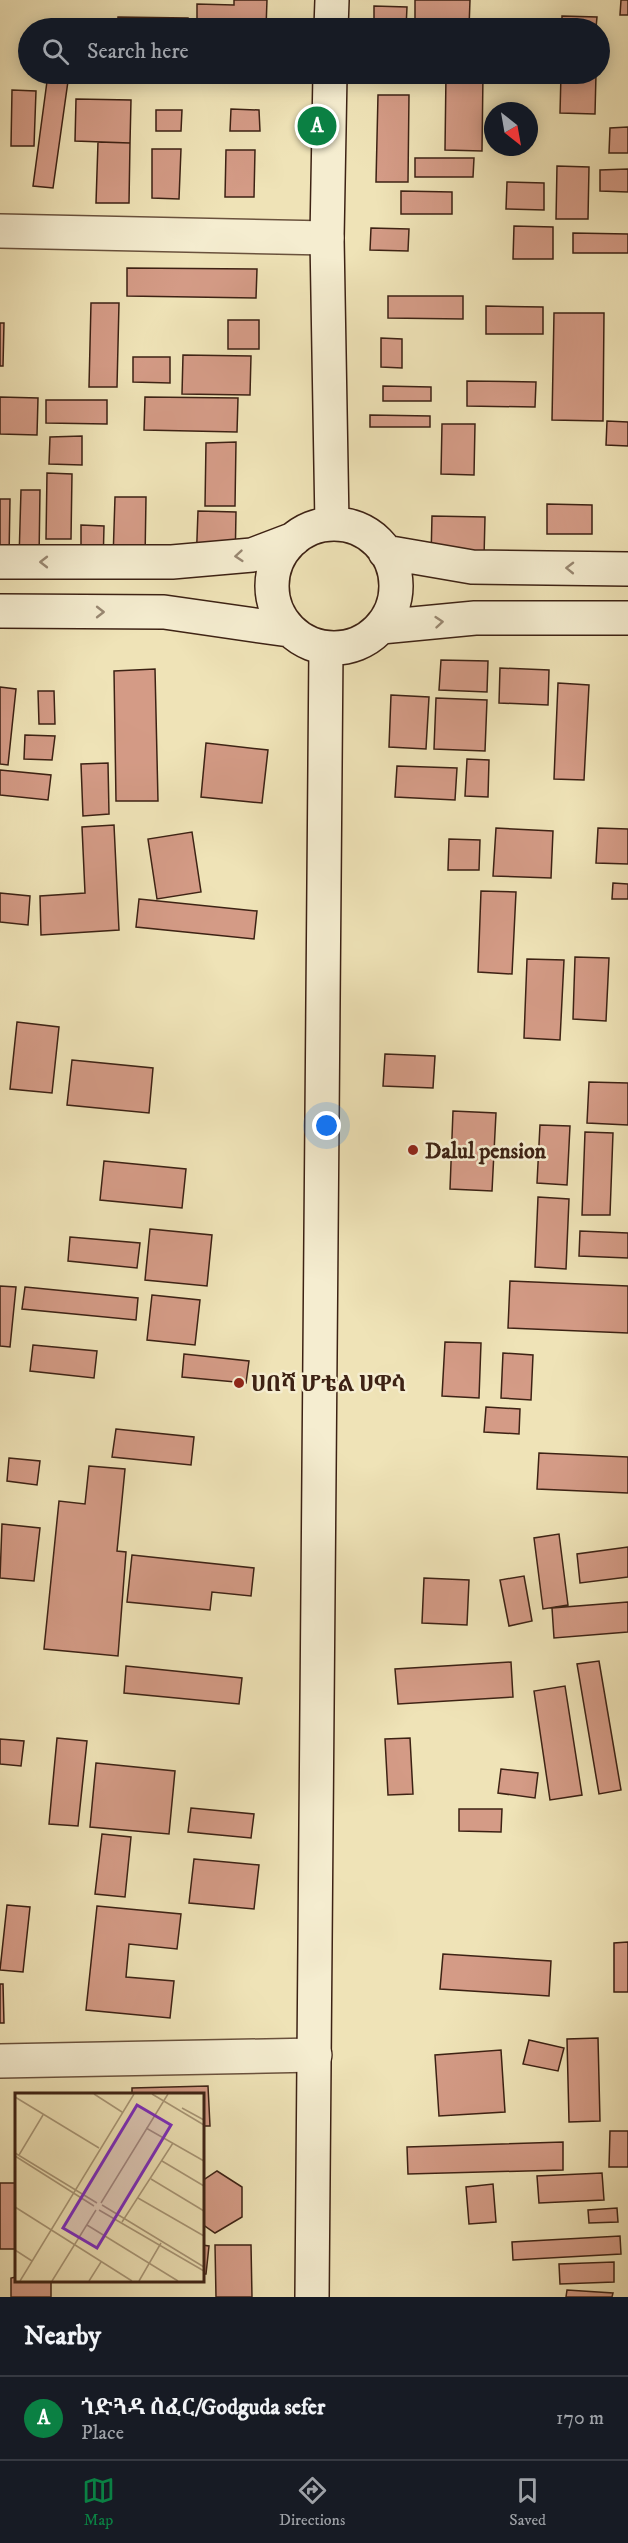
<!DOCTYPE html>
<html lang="en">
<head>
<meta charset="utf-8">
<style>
	:root { --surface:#171b24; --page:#242831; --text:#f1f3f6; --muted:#9ea1a6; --line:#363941; --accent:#0b8043 }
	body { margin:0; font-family:"IM FELL DW Pica","Noto Serif Ethiopic",serif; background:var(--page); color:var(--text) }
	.compass { position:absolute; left:484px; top:102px; width:54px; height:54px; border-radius:50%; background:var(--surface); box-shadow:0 3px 15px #0003; rotate:149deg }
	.you { position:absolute; left:327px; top:1126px; width:21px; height:21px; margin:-15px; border:4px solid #fff; border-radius:50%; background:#1a73e8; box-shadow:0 0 0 9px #1a73e833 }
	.badge { display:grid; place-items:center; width:39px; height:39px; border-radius:50%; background:var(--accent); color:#fff; font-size:20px; font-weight:700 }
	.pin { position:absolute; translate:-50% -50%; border:3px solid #fff; box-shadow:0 2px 6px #0006 }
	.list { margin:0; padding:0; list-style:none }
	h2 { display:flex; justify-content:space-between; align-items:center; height:78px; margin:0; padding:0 24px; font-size:26px }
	h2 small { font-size:20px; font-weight:400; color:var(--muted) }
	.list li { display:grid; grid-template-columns:39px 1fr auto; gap:18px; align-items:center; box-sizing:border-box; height:84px; padding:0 24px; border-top:2px solid var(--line) }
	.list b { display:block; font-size:22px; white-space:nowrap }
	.list p { margin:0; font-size:20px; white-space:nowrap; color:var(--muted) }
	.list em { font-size:20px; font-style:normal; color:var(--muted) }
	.icon { flex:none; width:33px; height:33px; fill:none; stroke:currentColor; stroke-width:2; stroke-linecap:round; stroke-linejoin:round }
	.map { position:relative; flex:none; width:628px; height:2297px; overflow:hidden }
	.search { position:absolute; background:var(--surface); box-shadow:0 3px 15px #0003; left:18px; right:18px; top:18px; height:66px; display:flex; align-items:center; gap:15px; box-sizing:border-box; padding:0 21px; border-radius:33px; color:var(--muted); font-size:22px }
	.sheet { height:162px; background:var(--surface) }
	nav { display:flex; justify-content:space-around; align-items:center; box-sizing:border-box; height:84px; border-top:2px solid var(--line); background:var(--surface); font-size:16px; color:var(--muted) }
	nav a { display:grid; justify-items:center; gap:3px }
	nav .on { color:var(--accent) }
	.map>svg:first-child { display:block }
</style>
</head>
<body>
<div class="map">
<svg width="628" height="2297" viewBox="0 0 628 2297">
	<rect width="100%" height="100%" fill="#efe3b7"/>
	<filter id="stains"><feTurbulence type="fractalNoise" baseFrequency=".00333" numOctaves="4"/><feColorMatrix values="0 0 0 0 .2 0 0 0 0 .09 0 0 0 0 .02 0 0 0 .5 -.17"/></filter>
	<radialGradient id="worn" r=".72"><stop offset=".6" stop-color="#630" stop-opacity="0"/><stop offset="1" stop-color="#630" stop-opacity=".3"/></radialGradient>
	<path fill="#d49b86" stroke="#3d2214" stroke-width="1.5" d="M234,0H267L266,28H197V4L234,5Z
		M415,0H470L469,28H415Z
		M621,0H628V15H620Z
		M374,6L407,7L406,28H374Z
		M562,16L597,17L596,28H562Z
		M118,17L188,18V28H117Z
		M48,74H69L53,188L33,186Z
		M82,74H134V80L82,79Z
		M373,74H406L405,81H373Z
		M446,74H483L482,151L445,150Z
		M515,74H551V82H515Z
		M561,74H596L595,114L560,113Z
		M12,90L36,91L34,146H11Z
		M378,95H409L408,182H376Z
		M76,99L131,100L130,143L75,141Z
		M231,109L259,110L260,131H230Z
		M156,110H182L181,131H156Z
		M628,127V153H609L610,128Z
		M98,142L130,143L129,203H96Z
		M152,149H181L179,199L152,198Z
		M226,150H255L254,197H225Z
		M415,158H474L473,177H415Z
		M557,166L589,167L588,219H556Z
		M628,169V192L600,191V170Z
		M507,182L544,183V210L506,209Z
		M401,191L452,192V214H401Z
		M514,226L553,227V259H513Z
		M371,228L409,229L408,251L370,250Z
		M573,233L628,234V253H573Z
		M127,268L257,269L256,298L127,296Z
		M388,296H463V319L388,318Z
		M91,303H119L117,387H89Z
		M486,306L543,307V334H486Z
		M554,313H604L603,421L552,420Z
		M228,320H259V349H228Z
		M0,323H4L3,366H0Z
		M381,338L402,339V368L381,367Z
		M183,355L251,356L250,395L182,394Z
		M133,357H170V383L133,382Z
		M467,381L536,382L535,407L467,406Z
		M383,386L431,387V401H383Z
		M0,397L38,398L37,435L0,434Z
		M145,397L238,398L237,432L144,430Z
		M46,400H107V424L46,423Z
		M370,415L430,416V427H370Z
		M607,421L628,422V446L606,445Z
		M442,424H475L474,475L441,474Z
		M82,436V465L49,464L50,437Z
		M236,442L235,506H205L206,443Z
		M47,473L72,474L71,539H46Z
		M21,490H40L39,560L19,559Z
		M115,497H146L145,560L113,559Z
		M0,499H10L9,558H0Z
		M547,504L592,505V534H547Z
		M198,511L236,512L235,567L196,566Z
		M432,516L485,517L484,558H431Z
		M81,525L104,526L103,566H81Z
		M441,660L488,661L487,692L439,690Z
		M500,668L549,670L548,705L499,703Z
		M155,669L158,801H116L114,671Z
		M558,683L589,685L584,780L554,779Z
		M0,687L16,689L8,765L0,764Z
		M38,691H54L55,724H39Z
		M391,695L429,697L426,749L389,747Z
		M436,698L487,700L485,751L434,749Z
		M25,735L55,736L52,760L24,759Z
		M206,743L268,750L262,803L201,797Z
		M467,759L489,760L488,797L465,796Z
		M108,763L109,814L83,816L81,764Z
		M397,766L457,768L455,800L395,797Z
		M0,770L51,775L48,800L0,795Z
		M114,825L119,930L41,935L40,896L85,893L82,827Z
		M496,828L553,831L551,878L493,876Z
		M598,828L628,829V864L596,863Z
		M192,832L201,892L157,899L148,839Z
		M449,839L480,840L479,870H448Z
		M613,883L628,884V899H612Z
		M481,891L516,892L512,974L478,972Z
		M0,893L30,896L28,925L0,922Z
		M139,899L257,911L254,939L136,927Z
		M575,957L609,958L606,1021L573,1019Z
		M527,959L564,960L560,1040L524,1038Z
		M17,1022L59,1027L52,1093L10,1089Z
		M385,1054L435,1056L433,1088L383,1086Z
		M72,1060L153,1068L149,1113L67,1105Z
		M589,1082L628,1083V1125L587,1123Z
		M453,1111L496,1113L492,1191L450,1189Z
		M540,1125L570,1126L567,1185L537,1183Z
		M585,1132L613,1133L610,1215H582Z
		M104,1161L186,1169L182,1208L100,1200Z
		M538,1197L569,1199L566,1269L535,1267Z
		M150,1229L212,1235L207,1286L145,1280Z
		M580,1231L628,1233V1258L579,1256Z
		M70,1237L140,1243L137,1268L68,1261Z
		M510,1281L628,1286V1333L508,1328Z
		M0,1286L16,1287L10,1347L0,1346Z
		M25,1287L138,1298L136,1320L22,1309Z
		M152,1295L200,1300L195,1345L147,1340Z
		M445,1342L481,1343L479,1398L442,1396Z
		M33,1345L97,1351L94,1378L30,1371Z
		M503,1353L533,1355L531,1400L501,1398Z
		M184,1354L249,1361L246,1383L182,1377Z
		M486,1407L520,1409L519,1434L484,1432Z
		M116,1429L194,1437L191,1465L112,1457Z
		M539,1453L628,1457V1493L537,1489Z
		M9,1458L40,1461L37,1485L7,1481Z
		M89,1466L125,1469L117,1551L126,1552L118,1656L44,1649L59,1501L85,1504Z
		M2,1524L40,1528L34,1581L0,1578Z
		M559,1534L568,1605L543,1609L534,1538Z
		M628,1547V1577L580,1583L577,1554Z
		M132,1555L254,1568L251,1596L212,1592L210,1610L127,1602Z
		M524,1576L532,1621L509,1626L500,1580Z
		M424,1578L469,1580L467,1625L422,1623Z
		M628,1602V1632L554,1638L552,1608Z
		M599,1661L621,1790L599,1794L577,1664Z
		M511,1662L513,1697L398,1704L395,1669Z
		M126,1666L242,1678L239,1704L124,1693Z
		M565,1686L582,1795L550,1800L534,1691Z
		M57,1738L87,1741L78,1826L49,1824Z
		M410,1738L413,1794L388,1795L385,1739Z
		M0,1739L24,1741L21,1766L0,1764Z
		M96,1763L175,1771L169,1834L90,1827Z
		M501,1769L538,1773L535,1798L498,1793Z
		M191,1808L254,1814L251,1838L188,1832Z
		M459,1809H502L501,1832L459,1831Z
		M102,1834L131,1837L125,1897L95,1894Z
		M194,1859L259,1865L254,1909L189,1903Z
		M7,1905L30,1907L23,1972L0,1970Z
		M97,1906L181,1914L177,1949L129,1944L126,1977L174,1981L170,2018L86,2010Z
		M628,1942V1992H614V1943Z
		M443,1954L551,1961L549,1996L440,1989Z
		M0,1984H3L4,2023H0Z
		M598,2038L600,2121L569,2122L567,2039Z
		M529,2040L564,2048L558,2071L523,2064Z
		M501,2050L505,2112L439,2116L435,2055Z
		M208,2086L210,2126H202V2094H132V2088Z
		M610,2131H628V2167H609Z
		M563,2142V2170L408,2174L407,2147Z
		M217,2171L242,2187V2217L215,2233L202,2224V2181Z
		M602,2173L604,2200L539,2203L537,2176Z
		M0,2183H15L16,2249H0Z
		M493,2184L496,2222L469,2224L466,2187Z
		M617,2208L618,2222L589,2223L588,2210Z
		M620,2236L621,2254L513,2260L512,2242Z
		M202,2245L209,2246L206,2274H202Z
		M215,2245H251L252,2297H216Z
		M614,2262V2282L560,2284L559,2264Z
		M16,2277V2280H51V2297H11V2278Z
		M567,2290L613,2293L612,2297H566Z"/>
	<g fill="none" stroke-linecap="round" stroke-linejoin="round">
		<g stroke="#6a523d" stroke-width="36">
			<path id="street" d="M0,231L327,238
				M0,2061L315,2055"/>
		</g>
		<g stroke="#3d2214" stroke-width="36">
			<path id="secondary" d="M331,28L332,0
				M330,74L327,238L332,524
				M272 586a62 62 0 1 1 124 0a62 62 0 1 1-124 0Z
				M385,552L472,567L628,569
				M0,562H172L252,555L294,539
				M0,611L164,612L289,630
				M381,627L475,618H628
				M312,2297L326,648"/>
		</g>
		<use href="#street" stroke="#f5edd0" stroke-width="33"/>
		<use href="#secondary" stroke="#f5edd0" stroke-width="33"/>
	</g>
	<defs><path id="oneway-chevron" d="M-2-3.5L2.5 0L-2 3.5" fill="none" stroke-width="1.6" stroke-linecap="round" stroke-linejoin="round" transform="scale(1.5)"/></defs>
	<g stroke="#998872">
		<use href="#oneway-chevron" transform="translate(239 556) rotate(175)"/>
		<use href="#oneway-chevron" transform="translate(44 562) rotate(-180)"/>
		<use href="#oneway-chevron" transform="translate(570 568) rotate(-179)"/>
		<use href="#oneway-chevron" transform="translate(100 612)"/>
		<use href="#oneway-chevron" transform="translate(439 622) rotate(-5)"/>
	</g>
	<g fill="#8f2418" stroke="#f5edd0" stroke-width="2">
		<circle cx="413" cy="1150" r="6"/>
		<circle cx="239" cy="1383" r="6"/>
	</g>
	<g text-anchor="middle" stroke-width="5" stroke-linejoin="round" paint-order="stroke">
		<g font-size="22" font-weight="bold" fill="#3d2214" stroke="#f5edd0" text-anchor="start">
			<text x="425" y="1158">Dalul pension</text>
			<text x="251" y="1391">ሀበሻ ሆቴል ሀዋሳ</text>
		</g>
	</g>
	<g transform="translate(15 2093)">
		<rect width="189" height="189" fill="#efe3b7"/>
		<path fill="none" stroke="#a89676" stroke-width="1.5" d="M79,1L107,19M137,1L189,32M0,4L84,55M167,15L189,27M131,35L189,68M0,60L82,110M4,62L28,22M0,63L79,113M147,68L189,93M136,86L189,118M123,105L189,143M86,110L153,1M87,112L189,174M0,114L117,188M84,117L189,178M107,129L158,50M72,132L163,188M0,157L17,168M5,188L119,1M37,188L81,117M74,188L86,169M124,188L146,150"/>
		<path fill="#7b2cbf" fill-opacity="0.15" stroke="#7b2cbf" stroke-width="3" d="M122,12L156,32L82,155L48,135Z"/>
		<rect width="189" height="189" fill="none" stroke="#3d2214" stroke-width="3"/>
	</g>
	<rect width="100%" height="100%" filter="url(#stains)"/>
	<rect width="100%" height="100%" fill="url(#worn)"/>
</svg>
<svg class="compass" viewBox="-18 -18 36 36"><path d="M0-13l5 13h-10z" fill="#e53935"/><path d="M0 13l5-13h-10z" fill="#9ea1a6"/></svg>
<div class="you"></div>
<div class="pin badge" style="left:317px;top:126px">A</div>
<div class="search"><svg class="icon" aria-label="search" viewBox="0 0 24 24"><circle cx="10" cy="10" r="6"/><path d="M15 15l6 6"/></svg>Search here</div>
</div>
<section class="sheet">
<h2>Nearby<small></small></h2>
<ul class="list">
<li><span class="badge">A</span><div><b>ጎድጓዳ ሰፈር/Godguda sefer</b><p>Place</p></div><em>170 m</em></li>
</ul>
</section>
<nav>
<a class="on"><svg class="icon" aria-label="map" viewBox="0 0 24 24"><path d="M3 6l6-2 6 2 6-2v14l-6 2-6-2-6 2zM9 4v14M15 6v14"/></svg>Map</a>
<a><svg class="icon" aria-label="directions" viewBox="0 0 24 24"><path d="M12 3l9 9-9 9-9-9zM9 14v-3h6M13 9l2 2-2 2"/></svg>Directions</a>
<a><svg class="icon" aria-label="saved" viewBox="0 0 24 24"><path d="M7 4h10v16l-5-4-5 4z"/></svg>Saved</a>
</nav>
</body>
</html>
